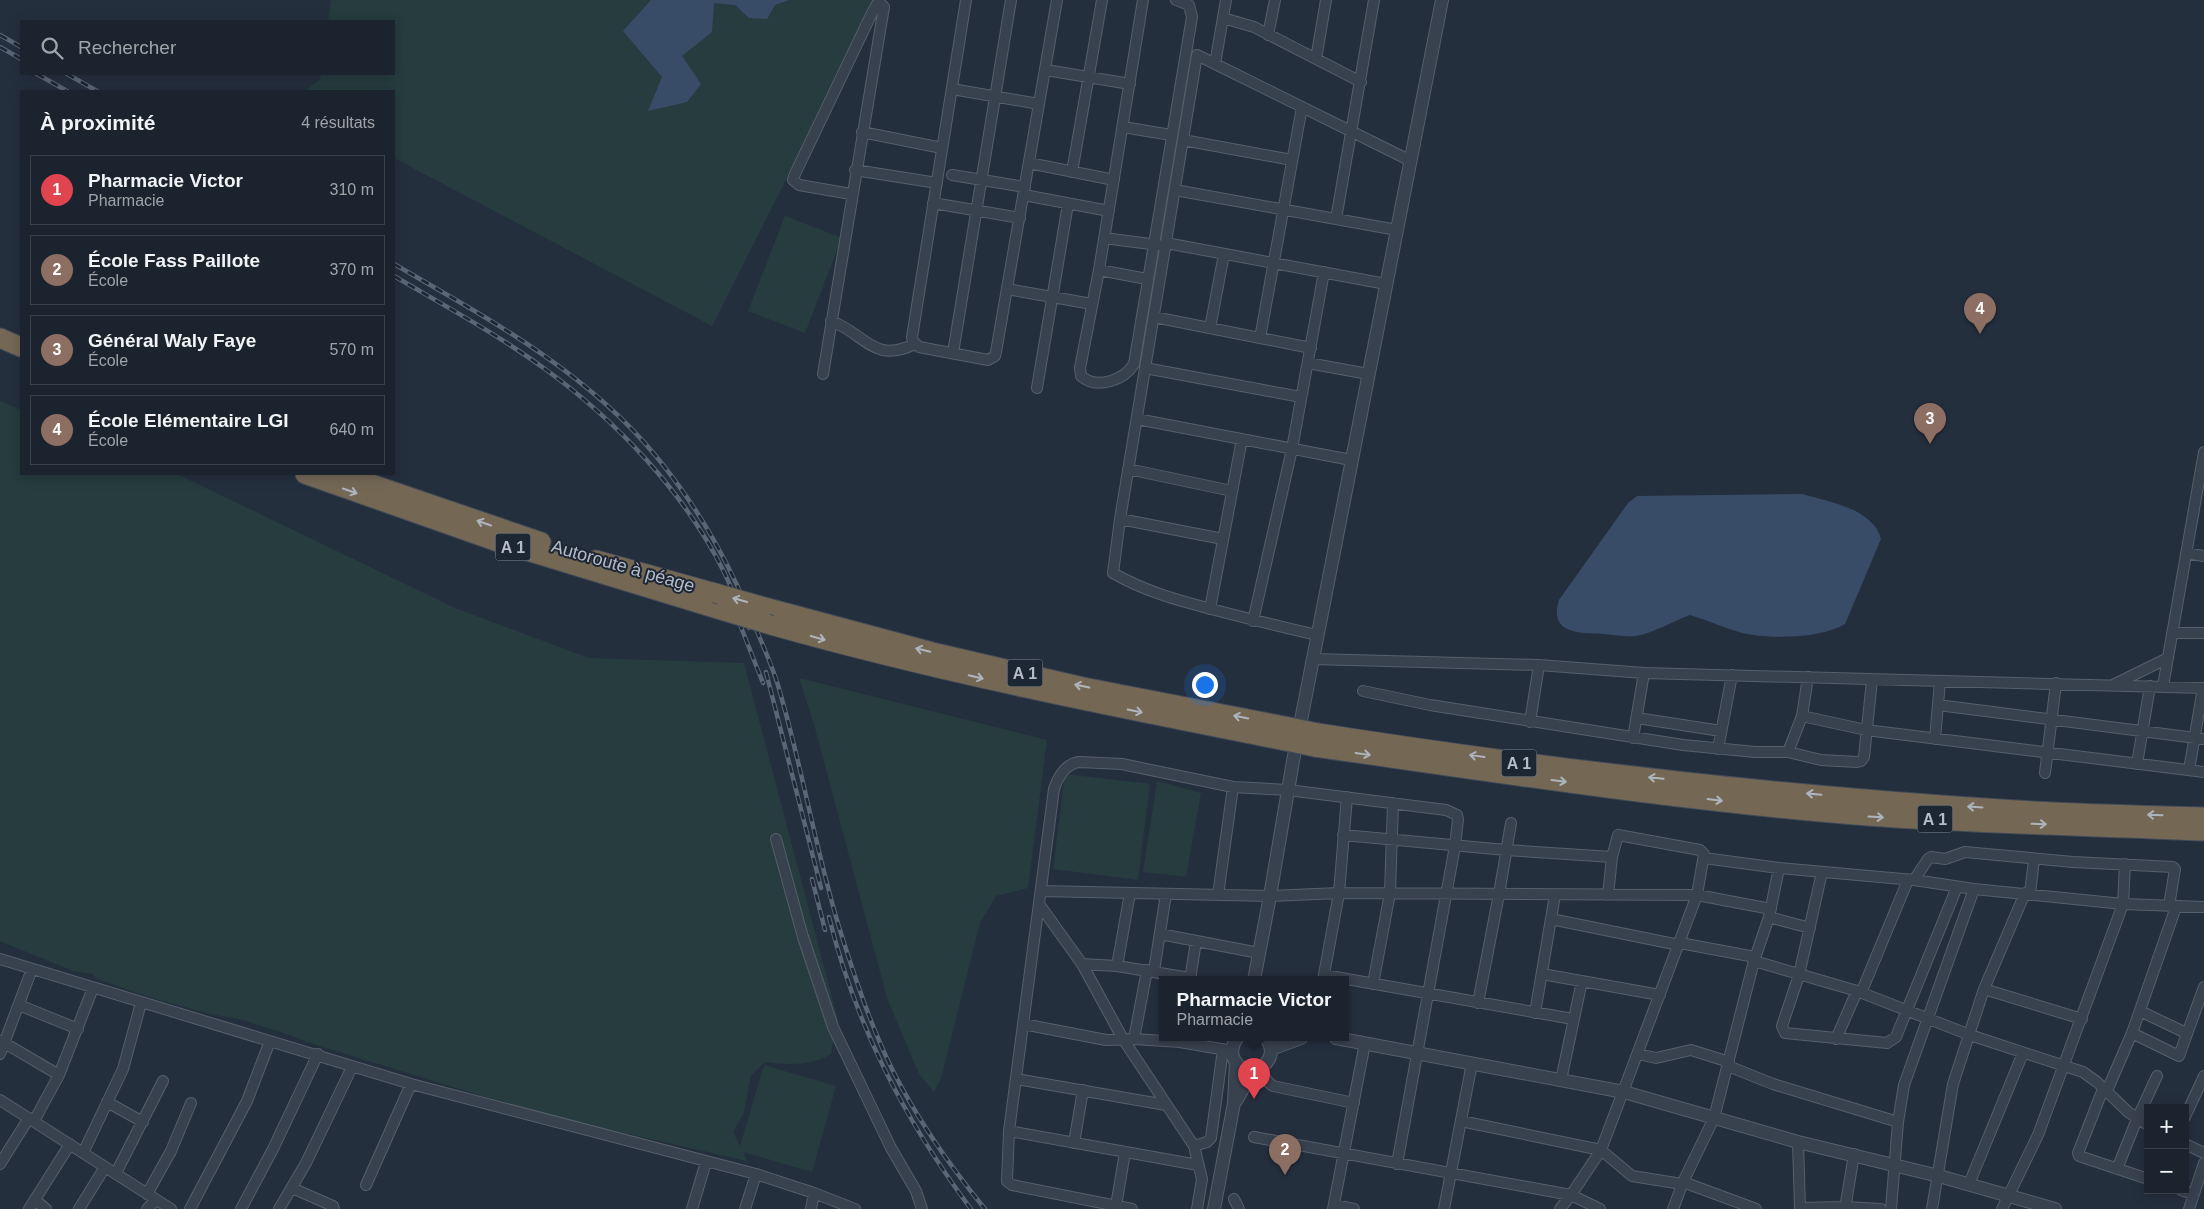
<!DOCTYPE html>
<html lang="fr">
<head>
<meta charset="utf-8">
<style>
	:root { --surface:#1b232e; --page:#242b36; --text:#f1f3f6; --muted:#a0a4aa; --line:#39404a; --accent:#0b8043 }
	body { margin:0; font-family:Helvetica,sans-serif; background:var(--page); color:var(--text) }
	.controls { position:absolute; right:15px; bottom:15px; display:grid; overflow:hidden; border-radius:0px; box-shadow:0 2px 12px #0003 }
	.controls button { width:45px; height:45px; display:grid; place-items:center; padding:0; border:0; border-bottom:1px solid var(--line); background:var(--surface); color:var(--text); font:25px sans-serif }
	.you { position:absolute; left:1204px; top:684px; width:18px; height:18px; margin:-12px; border:4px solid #fff; border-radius:50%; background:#1a73e8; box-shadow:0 0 0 8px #1a73e833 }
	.badge { display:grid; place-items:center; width:32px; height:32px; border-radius:50%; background:var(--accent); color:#fff; font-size:16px; font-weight:700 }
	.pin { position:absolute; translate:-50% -41px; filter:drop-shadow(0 1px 2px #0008) }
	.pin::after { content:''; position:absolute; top:26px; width:18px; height:15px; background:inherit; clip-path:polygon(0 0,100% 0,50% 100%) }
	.popup { position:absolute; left:1159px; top:976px; width:190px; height:65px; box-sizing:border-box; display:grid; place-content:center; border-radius:0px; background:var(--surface); filter:drop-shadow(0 1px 4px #0005); font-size:16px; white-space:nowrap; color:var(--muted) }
	.popup b { font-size:19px; color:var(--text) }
	.popup::after { content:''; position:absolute; left:50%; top:100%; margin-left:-10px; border:10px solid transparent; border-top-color:var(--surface) }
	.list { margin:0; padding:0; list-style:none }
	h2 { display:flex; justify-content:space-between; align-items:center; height:65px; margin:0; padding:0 20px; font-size:21px }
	h2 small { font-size:16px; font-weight:400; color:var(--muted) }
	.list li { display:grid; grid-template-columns:32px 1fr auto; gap:15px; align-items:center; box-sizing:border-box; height:70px; margin:0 10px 10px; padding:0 10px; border:1px solid var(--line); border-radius:0px }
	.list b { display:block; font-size:19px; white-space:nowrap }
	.list p { margin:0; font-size:16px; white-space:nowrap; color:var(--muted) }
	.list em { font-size:16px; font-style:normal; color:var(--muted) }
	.icon { flex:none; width:28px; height:28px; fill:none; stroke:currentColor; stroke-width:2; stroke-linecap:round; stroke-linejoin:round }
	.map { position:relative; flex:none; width:2204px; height:1209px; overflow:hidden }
	.search { position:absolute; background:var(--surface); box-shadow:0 2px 12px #0003; left:20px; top:20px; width:375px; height:55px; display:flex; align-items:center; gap:12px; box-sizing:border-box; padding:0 18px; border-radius:0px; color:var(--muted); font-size:19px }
	.panel { position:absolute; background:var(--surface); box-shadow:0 2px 12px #0003; left:20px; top:90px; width:375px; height:385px; border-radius:0px }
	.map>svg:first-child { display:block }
</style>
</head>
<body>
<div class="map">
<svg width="2204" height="1209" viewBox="0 0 2204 1209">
	<rect width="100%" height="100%" fill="#242f3e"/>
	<path fill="#263c3f" d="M331,0H877L712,326L394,158V91H305L320,79L321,74H394V21H328Z
		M785,216L842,238L805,333L748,311Z
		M0,401L21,410V474H177L455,608L589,658L744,663L838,1020L831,1054C812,1066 788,1065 766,1062L751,1075L744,1113L733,1132L740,1146L764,1065L836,1086L812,1172L743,1152L747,1161L568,1120L492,1099L307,1042L284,1033L239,1019L210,1014L152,998L95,978L94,974L73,971L0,941Z
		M799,678L1047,740L1028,888L996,896L980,923L941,1079L934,1092L919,1074L887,998L815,728Z
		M1065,774L1150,784L1138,880L1053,869Z
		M1157,781L1201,793L1186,877L1143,872Z"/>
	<path fill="#394c67" d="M651,0H789L775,5L767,19L749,18L735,5L714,3L712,32L682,56L701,84L687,102L648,111L662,77L623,31Z
		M1802,494C1827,501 1874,509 1881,539L1845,624C1820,639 1770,639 1742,633C1724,628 1707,620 1690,615C1673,621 1654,633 1636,636C1626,637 1615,635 1605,634C1581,633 1548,635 1559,600L1628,503L1637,496Z"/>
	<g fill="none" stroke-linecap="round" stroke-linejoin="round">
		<g stroke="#565f6c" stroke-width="12">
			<path id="minor" d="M966,0L912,337L913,341L919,347L988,360L995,356L996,352L1057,0
				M1143,0L1099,270L1080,368L1081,376C1097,390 1124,380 1134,364L1192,17L1189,5L1176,0
				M1223,18L1254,27L1361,82
				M1268,35L1275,0
				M1316,59L1326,0
				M1215,64L1226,0
				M1046,70L1130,84
				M952,89L1039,104
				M1123,127L1171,135
				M862,132L942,148
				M1183,140L1292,160
				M1029,163L1114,180
				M855,170L937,183
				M1072,172L1102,0
				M952,175L1025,187
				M1175,190L1397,230
				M1024,195L1109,211
				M933,203L1020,218
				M1336,219L1374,0
				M1104,238L1158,245
				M1166,243L1386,284
				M1099,270L1147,279
				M1007,289L1092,304
				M1154,317L1311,348
				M831,321C866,334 873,364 915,344
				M1210,328L1224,254
				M1260,338L1302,107
				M953,353L1011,0
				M1308,363L1368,374
				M1145,368L1301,397
				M823,374L884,7L880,3L877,4L871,15L794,176L793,180L799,185L851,194
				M1037,388L1068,204
				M1137,419L1351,460
				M1128,469L1232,491
				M1120,519L1223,539
				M2186,553L2204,556
				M1210,609L1242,439
				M1253,621L1292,449L1324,272
				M2172,633H2204
				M1317,635C1281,627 1246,618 1211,609C1177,600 1144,591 1113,573L1120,519L1197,55L1411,161
				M1312,659L1539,665L1644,673L2204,688
				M2115,684L2168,658
				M2163,686L2204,452
				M1363,691L1430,705L1683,745L1755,752H1788L1821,760L1857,762L1861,761L1864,757L1872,680
				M1938,705L2204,739
				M1802,716L1866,730L2204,772
				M1637,718L1721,731
				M1530,722L1539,665
				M1633,738L1644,673
				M1935,739L1940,681
				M1718,749L1732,675
				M1788,752L1802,716L1808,677
				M2137,764L2150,686
				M2189,770L2203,688
				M2045,773L2056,683
				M1343,835L1506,850L1612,857
				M776,839L803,937L833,1027L891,1148L916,1191L922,1209
				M1704,858L1779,868L1914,880L1974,889L2123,904L2204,907
				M1822,872L1799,975L1782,1026L1785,1033L1887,1043L1896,1037L1957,887
				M1914,880L1928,859L1931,857L1945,859L1965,852L2073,862L2173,867L2175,869L2169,906
				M1041,891L1270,896L1339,893L1697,895L1771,909
				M2030,894L2034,859
				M1218,895L1233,787
				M1039,904L1082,964L1123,1039L1194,1146L1202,1179L1197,1209
				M1769,917L1810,928
				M1551,919L1679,945
				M1160,934L1259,953
				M1680,943L1755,957
				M0,959L411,1084L756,1174L814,1193L855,1209
				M1754,961L1857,991L1970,1035L2083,1072L2097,1082L2128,1112L2148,1125
				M1082,964L1117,966L1190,978
				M1117,966L1130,893
				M1154,971L1166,894
				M1542,974L1660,995
				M1324,975L1573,1019
				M1190,980L1196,941
				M1323,980L1339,893L1347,797
				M1373,984L1390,893L1393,803
				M1984,989L2082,1019
				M1861,993L1908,880
				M1478,1003L1499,894L1511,823
				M19,1005L78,1029
				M2140,1011L2186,1033
				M1535,1013L1555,895
				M1023,1024L1106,1040L1134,1039L1180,1042L1232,1051
				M2132,1033L2179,1056L2204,987
				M1134,1039L1147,970
				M1836,1039L1857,991
				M1,1041L59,1075
				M0,1054L32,969
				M1638,1054L1656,1058L1691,1050L1729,1062
				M1728,1066L1773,1084L1898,1122
				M1260,1068L1268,1082L1273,1086L1354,1103
				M1016,1079L1166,1105
				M1561,1080L1582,981
				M2103,1089L2078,1153L2079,1156L2148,1179
				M2106,1093L2132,1033L2176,907
				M0,1100L171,1209
				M107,1102L143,1122
				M2185,1117L2204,1076
				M34,1121L59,1075L93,988
				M1461,1121L1601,1150L1632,1176L1682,1184
				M1009,1131L1198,1165
				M1254,1137L1571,1195L1600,1209
				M1798,1142L1800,1208L1845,1207L1881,1209
				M1074,1143L1083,1090
				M2185,1144L2204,1153
				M1194,1146L1207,1142L1211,1138L1223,1049
				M83,1153L123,1069L141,1003
				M0,1164L29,1118
				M2117,1169L2137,1119L2157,1076
				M116,1173L163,1081
				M1683,1182L1756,1209
				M1969,1184L2023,1053
				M366,1185L411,1084
				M292,1188L333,1206L334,1209
				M2181,1190L2193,1194
				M147,1194L171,1151L191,1103
				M1234,1199L1239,1209
				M35,1200L46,1209
				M1334,1205L1354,1209
				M1116,1206L1125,1152
				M29,1209L70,1144
				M79,1209L105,1167
				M147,1209L156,1200
				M190,1209L247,1101L270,1041
				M241,1209L273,1149L318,1054
				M279,1209L306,1163L352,1067
				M692,1209L706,1162
				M745,1209L756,1174
				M811,1209L814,1193
				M1132,1209L1012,1185L1007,1181L1009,1131L1054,789C1058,777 1065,764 1079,762L1122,764L1233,787L1288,790L1446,810L1457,815L1458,819L1455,846L1397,1164
				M1333,1209L1365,1043
				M1444,1209L1472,1063
				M1560,1209L1571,1195L1601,1150L1697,895L1704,854L1700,850L1618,835L1612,857L1608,895
				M1673,1209L1683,1182L1714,1118L1754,961L1769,917L1779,868
				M1845,1209L1854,1154
				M1891,1209L1898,1122L1904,1085L1974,889
				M1932,1209L1953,1084L1984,989L2025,893
				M2002,1209L2038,1135L2123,904L2125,864
				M2189,1209L2204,1163"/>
		</g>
		<g stroke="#565f6c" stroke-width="14">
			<path id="tertiary" d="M1254,980L1270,896L1293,761L1442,0
				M1237,1038C1233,1044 1231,1050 1233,1057C1243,1084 1285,1064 1266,1038
				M1336,1038L1624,1092L1798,1142L1939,1176L2055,1209
				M1271,1049L1301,1038
				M1236,1101L1245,1085L1260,1068
				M1214,1209L1234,1103L1236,1062"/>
		</g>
		<g stroke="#434c59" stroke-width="21">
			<path id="motorway" d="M0,338L21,347
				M305,474L501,543L724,611
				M342,474L541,542
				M596,560L715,593
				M764,607L932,652L1083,687L1289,727
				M771,625C941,673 1114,707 1286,741
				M1318,733C1549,769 1782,796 2016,810C2079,814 2141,815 2204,817
				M1315,747C1499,773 1683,802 1868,816C1979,824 2092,826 2204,831"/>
		</g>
		<use href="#minor" stroke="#38414e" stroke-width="10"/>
		<use href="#tertiary" stroke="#38414e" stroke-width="12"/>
		<use href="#motorway" stroke="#746855" stroke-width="19"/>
		<g stroke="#5a6575" stroke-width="4.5">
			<path id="rail" d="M0,35L21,47
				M0,47L21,59
				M37,74L67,91
				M67,74L97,91
				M394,264C487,318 586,371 655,455C702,512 732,568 759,636C767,655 776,675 781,696C803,772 816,851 839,927C854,975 870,1024 892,1069C917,1119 950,1166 985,1209
				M394,276C445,306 497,334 545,369C617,421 685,493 724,572C733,591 741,610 749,628
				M739,622L763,683
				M766,672L821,888
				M812,879L825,930
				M829,917C856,1026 904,1119 971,1209"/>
		</g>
		<use href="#rail" stroke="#1d2633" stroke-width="2.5" stroke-dasharray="8" stroke-linecap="butt"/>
		<g stroke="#434c59" stroke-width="21" stroke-linecap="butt">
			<path id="motorway-bridge" d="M715,593L764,607
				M724,611L771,625
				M1289,727L1318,733
				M1286,741L1315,747"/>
		</g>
		<use href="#motorway-bridge" stroke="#746855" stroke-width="19"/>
	</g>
	<defs><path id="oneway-shaft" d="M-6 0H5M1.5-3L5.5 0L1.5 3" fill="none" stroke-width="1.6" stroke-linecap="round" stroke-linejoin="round" transform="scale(1.25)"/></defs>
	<g stroke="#aeb4bd">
		<use href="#oneway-shaft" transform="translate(350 491) rotate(19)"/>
		<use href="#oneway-shaft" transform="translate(484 523) rotate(-161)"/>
		<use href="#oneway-shaft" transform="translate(740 600) rotate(-164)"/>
		<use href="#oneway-shaft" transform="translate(818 638) rotate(16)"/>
		<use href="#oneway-shaft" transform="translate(923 650) rotate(-166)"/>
		<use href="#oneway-shaft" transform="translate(976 677) rotate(13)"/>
		<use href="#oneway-shaft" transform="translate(1082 686) rotate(-168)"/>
		<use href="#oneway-shaft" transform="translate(1135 711) rotate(11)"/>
		<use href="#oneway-shaft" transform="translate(1241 717) rotate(-169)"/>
		<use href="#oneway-shaft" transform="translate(1363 754) rotate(8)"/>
		<use href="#oneway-shaft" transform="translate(1477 756) rotate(-172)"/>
		<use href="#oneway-shaft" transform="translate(1656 778) rotate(-174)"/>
		<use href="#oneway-shaft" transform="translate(1559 781) rotate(7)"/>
		<use href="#oneway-shaft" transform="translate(1814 794) rotate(-175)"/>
		<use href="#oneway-shaft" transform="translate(1715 800) rotate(7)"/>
		<use href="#oneway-shaft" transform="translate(1975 807) rotate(-176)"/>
		<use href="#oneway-shaft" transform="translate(2155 815) rotate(-178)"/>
		<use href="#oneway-shaft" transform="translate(1876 817) rotate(3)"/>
		<use href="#oneway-shaft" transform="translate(2039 824) rotate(2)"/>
	</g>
	<g text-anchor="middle" stroke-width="4" stroke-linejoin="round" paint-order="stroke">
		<g fill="#1d2633" stroke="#878f9c" stroke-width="1">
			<rect x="495.5" y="533.5" width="35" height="27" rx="4"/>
			<rect x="1007.5" y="659.5" width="35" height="27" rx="4"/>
			<rect x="1501.5" y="749.5" width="35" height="27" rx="4"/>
			<rect x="1917.5" y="805.5" width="35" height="27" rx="4"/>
		</g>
		<g font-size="16" font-weight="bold" fill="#b4bcc9">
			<text x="513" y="553">A 1</text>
			<text x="1025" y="679">A 1</text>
			<text x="1519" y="769">A 1</text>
			<text x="1935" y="825">A 1</text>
		</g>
		<g font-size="18" fill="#b4bcc9" stroke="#1d2633">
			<text transform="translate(623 566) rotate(16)" y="6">Autoroute à péage</text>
		</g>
	</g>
</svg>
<div class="controls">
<button>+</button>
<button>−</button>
</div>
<div class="you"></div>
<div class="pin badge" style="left:1254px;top:1099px;background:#e0444e">1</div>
<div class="popup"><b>Pharmacie Victor</b>Pharmacie</div>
<div class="pin badge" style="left:1285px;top:1175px;background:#8d6e63">2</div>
<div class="pin badge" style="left:1930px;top:444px;background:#8d6e63">3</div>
<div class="pin badge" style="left:1980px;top:334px;background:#8d6e63">4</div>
<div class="search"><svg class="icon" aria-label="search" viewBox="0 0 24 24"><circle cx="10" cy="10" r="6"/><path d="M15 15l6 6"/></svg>Rechercher</div>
<section class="panel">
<h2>À proximité<small>4 résultats</small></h2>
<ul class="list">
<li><span class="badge" style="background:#e0444e">1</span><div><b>Pharmacie Victor</b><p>Pharmacie</p></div><em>310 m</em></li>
<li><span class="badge" style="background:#8d6e63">2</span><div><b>École Fass Paillote</b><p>École</p></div><em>370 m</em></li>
<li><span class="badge" style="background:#8d6e63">3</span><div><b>Général Waly Faye</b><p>École</p></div><em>570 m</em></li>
<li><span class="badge" style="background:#8d6e63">4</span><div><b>École Elémentaire LGI</b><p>École</p></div><em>640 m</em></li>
</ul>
</section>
</div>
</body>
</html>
